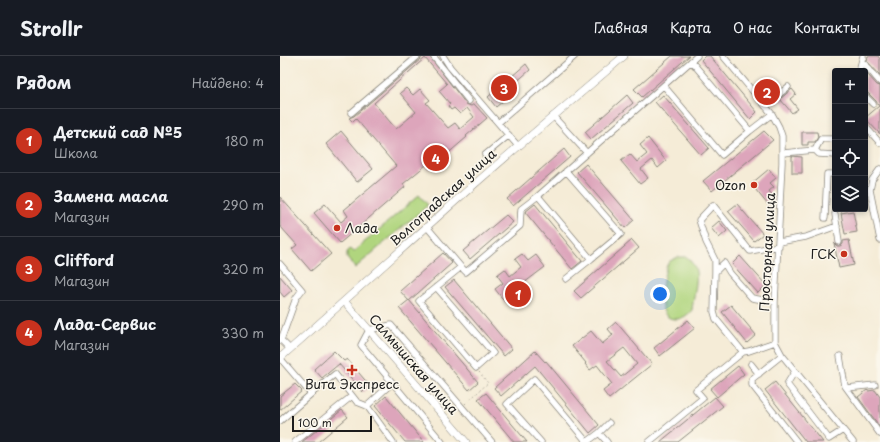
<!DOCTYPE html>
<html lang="ru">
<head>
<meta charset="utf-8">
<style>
	:root { --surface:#171b24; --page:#20242c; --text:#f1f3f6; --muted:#9ea1a6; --line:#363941; --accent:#c8321e }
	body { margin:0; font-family:"Playpen Sans",sans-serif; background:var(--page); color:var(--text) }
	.controls { position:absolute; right:12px; top:12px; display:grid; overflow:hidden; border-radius:4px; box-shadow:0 2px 6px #0003 }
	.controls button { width:36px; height:36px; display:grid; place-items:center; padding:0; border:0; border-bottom:1px solid var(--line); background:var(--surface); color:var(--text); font:20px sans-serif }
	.scale { position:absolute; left:12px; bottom:10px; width:80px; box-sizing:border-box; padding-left:4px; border:2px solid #1c1c1c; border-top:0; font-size:11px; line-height:14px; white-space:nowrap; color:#1c1c1c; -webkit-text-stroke:3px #fbf7ec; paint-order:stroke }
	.you { position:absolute; left:380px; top:238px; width:14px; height:14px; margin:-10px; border:3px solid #fff; border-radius:50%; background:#1a73e8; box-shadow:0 0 0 6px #1a73e833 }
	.badge { display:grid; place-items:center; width:26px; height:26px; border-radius:50%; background:var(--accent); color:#fff; font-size:13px; font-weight:700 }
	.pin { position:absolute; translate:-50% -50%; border:2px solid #fff; box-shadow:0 1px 4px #0006 }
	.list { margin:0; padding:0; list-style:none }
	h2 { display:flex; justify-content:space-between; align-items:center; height:52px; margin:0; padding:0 16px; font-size:17px }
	h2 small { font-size:13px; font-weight:400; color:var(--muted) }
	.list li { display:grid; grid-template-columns:26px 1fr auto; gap:12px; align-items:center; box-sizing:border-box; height:64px; padding:0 16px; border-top:1px solid var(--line) }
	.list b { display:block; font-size:15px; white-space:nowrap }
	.list p { margin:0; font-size:13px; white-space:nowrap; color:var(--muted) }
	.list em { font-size:13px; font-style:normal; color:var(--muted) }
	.icon { flex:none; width:22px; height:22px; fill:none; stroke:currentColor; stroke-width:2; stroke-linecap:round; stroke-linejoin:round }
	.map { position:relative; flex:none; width:600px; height:386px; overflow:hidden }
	header { display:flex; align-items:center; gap:24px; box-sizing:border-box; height:56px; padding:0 20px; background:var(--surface); border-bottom:1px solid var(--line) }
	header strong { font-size:19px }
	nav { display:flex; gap:22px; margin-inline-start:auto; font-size:14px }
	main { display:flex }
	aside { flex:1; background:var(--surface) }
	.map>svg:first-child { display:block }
</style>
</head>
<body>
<header>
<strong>Strollr</strong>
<nav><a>Главная</a><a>Карта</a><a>О нас</a><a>Контакты</a></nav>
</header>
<main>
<aside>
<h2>Рядом<small>Найдено: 4</small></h2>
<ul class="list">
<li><span class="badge">1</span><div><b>Детский сад №5</b><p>Школа</p></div><em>180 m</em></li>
<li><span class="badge">2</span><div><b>Замена масла</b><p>Магазин</p></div><em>290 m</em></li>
<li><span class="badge">3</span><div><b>Clifford</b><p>Магазин</p></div><em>320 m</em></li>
<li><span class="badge">4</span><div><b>Лада-Сервис</b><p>Магазин</p></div><em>330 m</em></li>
</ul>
</aside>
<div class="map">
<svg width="600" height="386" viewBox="0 0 600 386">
	<rect width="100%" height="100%" fill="#fbf7ec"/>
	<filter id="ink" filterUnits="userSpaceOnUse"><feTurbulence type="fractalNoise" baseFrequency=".025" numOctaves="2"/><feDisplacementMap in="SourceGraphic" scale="8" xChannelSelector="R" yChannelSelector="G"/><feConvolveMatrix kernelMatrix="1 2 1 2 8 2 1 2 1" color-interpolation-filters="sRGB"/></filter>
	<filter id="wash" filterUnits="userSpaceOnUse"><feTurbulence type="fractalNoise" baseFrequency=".012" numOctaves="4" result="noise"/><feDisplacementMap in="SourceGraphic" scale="16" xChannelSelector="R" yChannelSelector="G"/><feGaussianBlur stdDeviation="0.9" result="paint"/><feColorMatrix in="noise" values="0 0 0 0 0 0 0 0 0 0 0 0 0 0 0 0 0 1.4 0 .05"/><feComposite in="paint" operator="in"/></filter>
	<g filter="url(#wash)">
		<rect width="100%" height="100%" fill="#f5ecd7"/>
		<path fill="#b0d57e" stroke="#66784d" d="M139,139L148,149L75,212L67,202V196L70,193L73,196Z
			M398,201H407C410,205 415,209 416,215C418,224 413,244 412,254C408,259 402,263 396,263C373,264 383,222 387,209L390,205Z"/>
		<g id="blocks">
			<path fill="#dda5bb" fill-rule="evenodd" d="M142,0H149L186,48L191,50L194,48L207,62L186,80L187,81L150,113L146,109L123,128L125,131L60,187L34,157L45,148L61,166L68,160L64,154L116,110L76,63L73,66L69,62L74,60L141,3ZM145,2L167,28L159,35L170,48L168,50L171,54L174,52L180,58L187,52L194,61L180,73L175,67L168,72L146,47L150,44L140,33L133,39L126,32L120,37L136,56L116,73L94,47Z
				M392,0H409L362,41L354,33Z
				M425,0H430L477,56L470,63L421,4Z
				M588,0H598L600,3V19L587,5Z
				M246,8L250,14L227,34L231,38L216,51L208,41Z
				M588,19L597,29L600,30V78L585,62L599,50L596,45L585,34V21Z
				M512,33L516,38L510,43L518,53L512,57L500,43Z
				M347,39L353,47L311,83L305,76Z
				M383,39L429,92L421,99L375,46Z
				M61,75L93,113L77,126L46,88Z
				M484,75L493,84L432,135L423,125Z
				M522,76H537L538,81L535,86H528V89H522Z
				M368,82L386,105L378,112L372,104L361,113L368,122L360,128L341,105L350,98L357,106L367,98L360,89Z
				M284,93L290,101L233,150L227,143Z
				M512,100L522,101V117H512Z
				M306,108L354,164L345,172L297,116Z
				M489,113L496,122L490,127L494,131L489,135L495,143L488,149L471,128Z
				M0,141L51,198L31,215L12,193L17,189L0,170Z
				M255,148L302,205L292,213L245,156Z
				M457,148L483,178L474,185L448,155Z
				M573,155L577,176L565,178L561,157Z
				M226,159L233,166L190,203L183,195Z
				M439,165L447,175L439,182L431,172Z
				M352,184L359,192L301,242L294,235Z
				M569,184L574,209L559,212L554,187L557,190H560L563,188V185Z
				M163,197L172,207L129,245L120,235Z
				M242,198L248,205L256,199L265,211L240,230L235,224L228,230L235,239L225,246L215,233L223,227L217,219L225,213L230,220L241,211L235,203Z
				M460,200L486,229L478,237L452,208Z
				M0,220L12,234L4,241L0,236Z
				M174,224L232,293L224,300L165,231Z
				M129,244L198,326L189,334L119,252Z
				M451,249L476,279L467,287L442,256Z
				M408,264L415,272L380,300L374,292Z
				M336,266L372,308L329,343L323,335L332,328L317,309L310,314L305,308L306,307L292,290L311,275L322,288L333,279L328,273ZM344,292L357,308L341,321L327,305Z
				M54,295L64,305L67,303L90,330L83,336L59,308L42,322L34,313Z
				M255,295L265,306L266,305L319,369L310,377L255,310L221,340L214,332Z
				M458,310L464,318L437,341L430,333Z
				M495,326L543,386H526L485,334Z
				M15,328L22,335L0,354V340Z
				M587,334L588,335L595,334L600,341V371L578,341Z
				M206,337L247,386H234L198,343Z
				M106,340L144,386H125L95,350Z
				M435,341L443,350L398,386H380Z
				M62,354L68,361L38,386H22Z"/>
		</g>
	</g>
	<g filter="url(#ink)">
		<use href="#blocks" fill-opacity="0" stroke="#88847a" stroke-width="1"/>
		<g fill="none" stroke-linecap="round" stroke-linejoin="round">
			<g stroke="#88847a" stroke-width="7">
				<path id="minor" d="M153,0L189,45
					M163,0L170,11L218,67
					M443,0L492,58L499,71L502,80V107L495,246V286L502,299L573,386
					M411,5L470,75L492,58
					M582,5L600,26
					M579,15L583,0
					M384,30L442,99L470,75
					M585,40L593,48
					M485,50L508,31
					M71,57L138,0
					M273,60L307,97
					M585,70L600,87
					M238,90L218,67L295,0
					M535,94L541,83H555
					M503,97L535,94L539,98L555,99
					M205,99L229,79
					M600,113L592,124L590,134L600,184
					M286,115L341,178L311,203L258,140L417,0
					M555,158L559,186
					M545,162L547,118H555
					M147,171L181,211L139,245L196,312L213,297L156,231
					M499,186L526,181L557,170
					M0,208L22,234L16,242L1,284
					M181,211L186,216L240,170L241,153L258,140
					M435,216V204L426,186L419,164L433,149L470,195L499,190
					M286,223L311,203
					M0,283L10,293
					M463,296L469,295L495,286
					M502,299L472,323V329L517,386
					M560,300L565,330L600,378
					M0,302L31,338L0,365
					M471,308L479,318
					M515,315L507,328L549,383L563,374
					M567,332L595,329
					M31,338L55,318L77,346L87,350L112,327
					M87,350L113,386
					M319,377L329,367
					M15,386L72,340
					M162,386L81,289L89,274L111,269L212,386
					M261,386L227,348L254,323L307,386
					M307,386L319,377L327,386
					M369,386L423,342L416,334L463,296L436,263L434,256L435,216L444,207L450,217L472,242L495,246"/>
			</g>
			<g stroke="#88847a" stroke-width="8">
				<path id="major" d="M65,246L186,386
					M0,302C57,252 113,201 170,150C227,99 286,50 344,0"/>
			</g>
			<path stroke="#88847a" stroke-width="1" stroke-dasharray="1 3" stroke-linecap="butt" d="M185,348L208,327L199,316"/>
			<use href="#minor" stroke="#fff" stroke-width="5.5"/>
			<use href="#major" stroke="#fff" stroke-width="7"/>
		</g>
	</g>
	<g fill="#c8321e" stroke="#fbf7ec" stroke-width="1.5">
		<circle cx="474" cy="129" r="4"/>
		<circle cx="57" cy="172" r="4"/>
		<circle cx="564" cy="198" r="4"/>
		<path d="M70 308h4v4h4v4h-4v4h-4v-4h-4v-4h4z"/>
	</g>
	<g text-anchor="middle" stroke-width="3" stroke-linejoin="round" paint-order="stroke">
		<g font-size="13" fill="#1c1c1c" stroke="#fbf7ec" text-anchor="end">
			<text x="466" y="134">Ozon</text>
			<text x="65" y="177" text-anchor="start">Лада</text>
			<text x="556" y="203">ГСК</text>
			<text x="72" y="333" text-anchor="middle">Вита Экспресс</text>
		</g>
		<g font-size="13" fill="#1c1c1c" stroke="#fbf7ec">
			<text transform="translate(163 141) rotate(-42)" y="5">Волгоградская улица</text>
			<text transform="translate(487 196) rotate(-87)" y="5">Просторная улица</text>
			<text transform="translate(134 308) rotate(49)" y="5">Салмышская улица</text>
		</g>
	</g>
</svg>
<div class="controls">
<button>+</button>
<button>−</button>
<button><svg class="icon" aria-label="locate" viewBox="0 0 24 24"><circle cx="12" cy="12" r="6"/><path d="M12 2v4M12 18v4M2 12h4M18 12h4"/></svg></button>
<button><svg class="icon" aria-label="layers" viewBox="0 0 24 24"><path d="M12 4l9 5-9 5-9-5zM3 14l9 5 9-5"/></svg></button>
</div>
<div class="scale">100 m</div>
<div class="you"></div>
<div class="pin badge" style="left:238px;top:238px">1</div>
<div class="pin badge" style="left:487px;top:36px">2</div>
<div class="pin badge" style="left:224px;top:32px">3</div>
<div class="pin badge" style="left:156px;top:102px">4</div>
</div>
</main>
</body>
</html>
